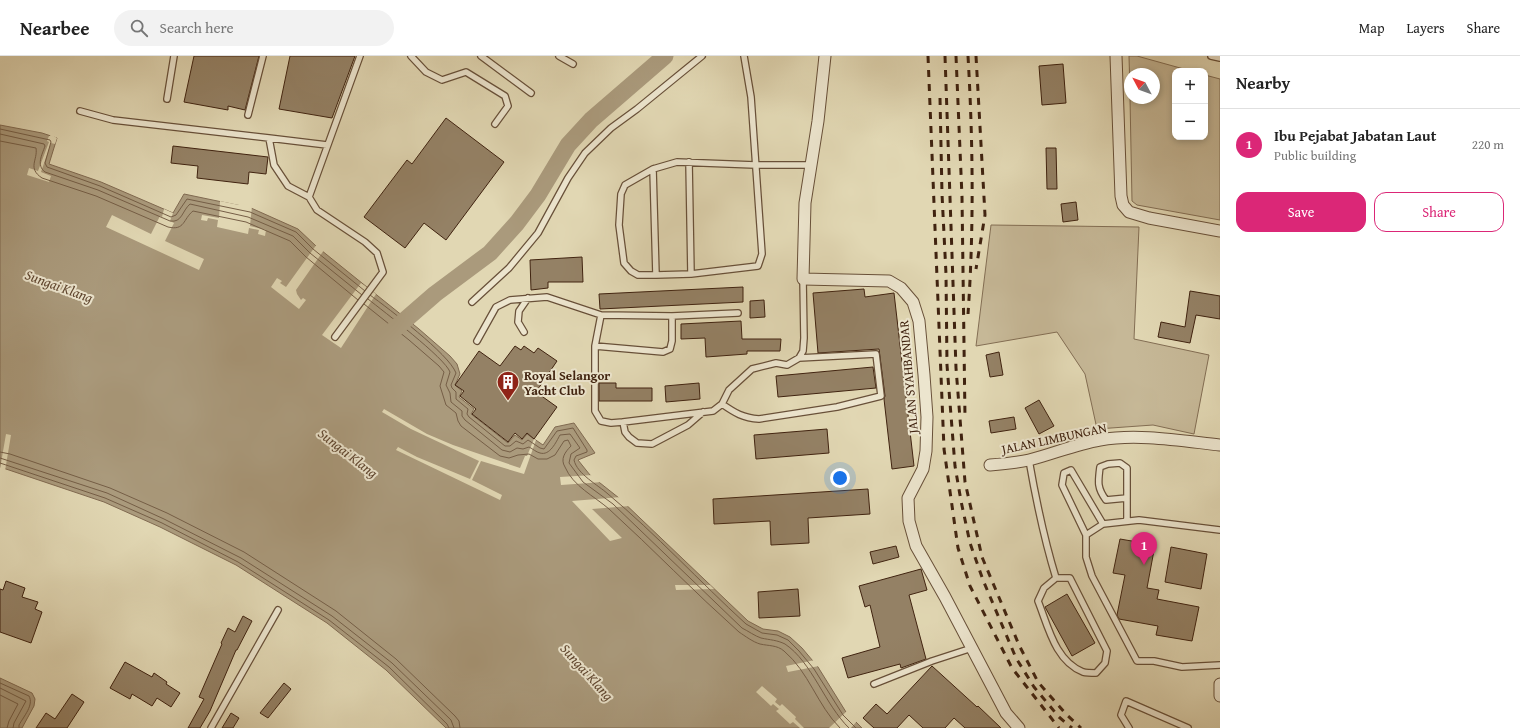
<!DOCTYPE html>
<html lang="en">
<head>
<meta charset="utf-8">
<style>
	:root { --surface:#fff; --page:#f2f2f2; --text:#222; --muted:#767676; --line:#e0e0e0; --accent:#db2777 }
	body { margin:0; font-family:"Gentium Book Plus",serif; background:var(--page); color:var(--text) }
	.controls { position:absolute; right:12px; top:12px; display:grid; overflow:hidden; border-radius:8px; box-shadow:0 2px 6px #0003 }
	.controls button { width:36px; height:36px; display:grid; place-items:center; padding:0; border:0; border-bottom:1px solid var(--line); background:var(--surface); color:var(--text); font:20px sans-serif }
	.compass { position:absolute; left:1124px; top:12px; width:36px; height:36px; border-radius:50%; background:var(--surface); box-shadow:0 2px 6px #0003; rotate:311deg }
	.you { position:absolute; left:840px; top:422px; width:14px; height:14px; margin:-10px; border:3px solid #fff; border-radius:50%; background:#1a73e8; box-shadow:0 0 0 6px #1a73e833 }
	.badge { display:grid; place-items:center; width:26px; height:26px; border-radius:50%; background:var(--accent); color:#fff; font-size:13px; font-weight:700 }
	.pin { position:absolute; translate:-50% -33px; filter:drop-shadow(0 1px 2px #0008) }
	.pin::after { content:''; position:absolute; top:21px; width:14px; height:12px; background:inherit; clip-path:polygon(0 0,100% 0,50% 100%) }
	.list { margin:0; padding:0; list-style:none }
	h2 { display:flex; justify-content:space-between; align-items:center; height:52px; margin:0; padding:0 16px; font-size:17px }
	h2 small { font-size:13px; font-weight:400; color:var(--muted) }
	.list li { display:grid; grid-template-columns:26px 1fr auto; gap:12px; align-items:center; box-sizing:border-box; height:72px; padding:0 16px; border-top:1px solid var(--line) }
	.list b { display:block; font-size:15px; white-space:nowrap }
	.list p { margin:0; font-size:13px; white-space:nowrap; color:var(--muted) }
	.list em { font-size:13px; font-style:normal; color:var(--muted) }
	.actions { display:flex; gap:8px; padding:12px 16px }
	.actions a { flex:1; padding:9px 0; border:1px solid var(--accent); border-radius:12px; text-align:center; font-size:14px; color:var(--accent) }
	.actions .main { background:var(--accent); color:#fff }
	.icon { flex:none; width:22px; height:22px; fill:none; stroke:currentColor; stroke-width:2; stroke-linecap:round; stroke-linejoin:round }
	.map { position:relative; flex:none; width:1220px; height:672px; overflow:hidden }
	header { display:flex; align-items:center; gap:24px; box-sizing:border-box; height:56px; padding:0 20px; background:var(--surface); border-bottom:1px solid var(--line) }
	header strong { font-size:19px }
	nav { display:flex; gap:22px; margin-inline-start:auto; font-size:14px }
	.search { width:280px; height:36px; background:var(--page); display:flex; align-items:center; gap:10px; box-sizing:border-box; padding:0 14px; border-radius:22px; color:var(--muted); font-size:15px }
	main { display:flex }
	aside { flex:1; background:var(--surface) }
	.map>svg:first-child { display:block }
</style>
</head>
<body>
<header>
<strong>Nearbee</strong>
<div class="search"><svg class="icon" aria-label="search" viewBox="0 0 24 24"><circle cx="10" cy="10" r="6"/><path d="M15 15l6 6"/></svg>Search here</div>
<nav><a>Map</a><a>Layers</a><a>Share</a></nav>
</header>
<main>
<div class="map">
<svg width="1220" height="672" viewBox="0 0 1220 672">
	<rect width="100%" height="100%" fill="#e1d7b3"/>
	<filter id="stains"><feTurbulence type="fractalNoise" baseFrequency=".005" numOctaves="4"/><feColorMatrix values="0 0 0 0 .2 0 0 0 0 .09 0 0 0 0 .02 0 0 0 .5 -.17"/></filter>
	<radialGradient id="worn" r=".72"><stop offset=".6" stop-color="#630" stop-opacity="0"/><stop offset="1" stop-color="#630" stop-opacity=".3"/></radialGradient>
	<path fill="#c6b897" stroke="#836e54" d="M1129,0H1137L1191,15H1175V81H1205V19L1220,23V164L1137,149L1132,145L1130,42H1154V18H1130V37Z
		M991,169L1139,171L1134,283L1209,299L1194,378L1153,369L1097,373L1085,318L1057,276L976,290Z"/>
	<path fill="#aa9a7c" stroke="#806a51" d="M0,69L42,77L57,82L49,108L101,126L173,157L184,138L251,152L298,173L316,190L419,273L450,300L457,308L460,318L455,329L462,335L459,341L474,353L471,358L508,387L515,379L522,384L527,378L543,389L555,371L574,367L595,397L578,404L590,419L619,442L748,565L763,573L778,575L790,581L802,592L818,611L846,656L862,672H446L386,614L327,567L236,509L160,471L104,446L0,411Z
		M0,622L32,637L35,643L34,650L22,672H0Z"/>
	<path fill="#e1d7b3" d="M51,78L57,82L55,88L51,87L41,116L51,120L49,126L27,119L29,112L38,115L49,86L47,85L49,80H50Z
		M220,145L239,149L240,147L252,150L250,170L266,174L265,180L258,178L259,174L249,172L248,178L217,171L218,164L208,162L207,165L201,164L202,159L219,162Z
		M164,153L173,157L170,165L174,167L165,185L204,203L199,214L106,171L112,159L151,178L160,160L162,161Z
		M317,188L324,194L296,234L297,238L301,244L303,242L306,244L299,253L271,231L277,222L282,225L280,227L286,231Z
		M361,227L376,238L341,292L322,279Z
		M384,353L427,378L453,389L520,412L525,400H527L534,383L536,384L524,418L481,405L472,424L502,439L500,444L396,394L398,391L417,401L470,423L479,405L411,373L382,356Z
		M6,378L11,379L5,415L0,413Z
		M593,419L603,426L561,429L560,421Z
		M621,441L630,450L592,453L622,482L610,485L572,445Z
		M675,529H710L714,533L676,534Z
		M815,604L819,610L788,616L786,610Z
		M762,630L777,643L775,646L780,650L782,648L796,661L795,663L804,672H800L793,666L790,668L776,655L779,653L773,648L771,650L756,636Z
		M847,655L857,665L851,672H829Z"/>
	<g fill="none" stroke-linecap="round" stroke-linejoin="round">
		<path stroke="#755e46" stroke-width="1" d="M0,73L50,84L51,86L45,107L47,111L100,130L171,161L176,159L187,143L250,156L296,176L313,193L365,235
			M0,78L44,88L45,90C42,99 36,109 45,116L98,134L170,165C182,167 182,155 190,148L248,161L293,180L310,197L362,239
			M0,85L36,92C38,104 27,112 42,122L96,140L168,171C185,175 183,163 193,155L246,166L290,185L306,201L358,244
			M370,239C389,253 449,298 456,317L451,329L452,332L456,336V343L468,353L467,358L469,361L505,390H510L516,385L523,388L528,384L540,392L544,393L557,375L573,372L587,394V396L576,400L574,404C577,418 598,429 608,438C656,478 699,525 746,568L762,577L777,579L788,584L799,595L814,613L843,659L856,672
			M368,243C383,255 445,302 450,316L446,329L450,337L451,346L462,355V360L465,364L502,394L510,396L517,392L523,393L529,391C533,393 536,396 540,397C550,400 556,386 560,379L570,378L580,392L571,398L569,407L583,426L613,448L742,572C748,575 755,580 761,582C770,584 777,584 785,588C812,606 825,649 849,672
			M364,248L409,284L439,310L444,316L440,330L446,349L456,357L458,365L461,370L500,400L509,402L518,399L529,398L538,403H547L555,399L564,385L568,384L571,390C565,396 560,403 565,411C573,430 594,440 609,453C653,493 694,536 739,576C745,580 753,586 760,588C769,590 777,589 784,595C809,616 817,649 840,672
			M0,396L10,398L110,432L167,457L244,496L336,555L396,603L455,660L459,665L460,672
			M0,402L107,437L164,463L241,502L332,560L392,607L451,664L454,672
			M0,407L105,442L162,467L238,506L329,564L389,611L447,668L449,672
			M0,627L29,640C34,649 24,660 19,669V672
			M0,632L26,645L14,667L13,672
			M0,639L18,648L9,665L7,672"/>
		<path stroke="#aa9a7c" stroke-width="17" d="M389,278L435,238L490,197L517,167L538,139L568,89L591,64L665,0"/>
	</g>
	<path fill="#948165" stroke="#402310" d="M194,0H259L245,54L228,50V54L184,46Z
		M290,0H355L332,62L279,53Z
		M1063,8L1066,47L1042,49L1039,10Z
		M446,62L504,106L446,184L424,167L405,192L364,161L407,104L412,108Z
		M173,90L268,101L266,118L249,116L248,128L197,122L198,110L171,107Z
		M1046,92H1056L1057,133H1047Z
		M1076,146L1078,164L1063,166L1061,148Z
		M582,201L583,226H548V232L531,234L530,204Z
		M743,231V246L600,253L599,238Z
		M864,233L865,241L894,237L914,410L892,413L884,343L885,340L879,293L818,297L813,237Z
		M1190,235L1220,240V263L1196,259L1190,287L1158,281L1161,266L1185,271Z
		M764,244L765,261L750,262V245Z
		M741,265L742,283H781L780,295H747V298L706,301L705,282L681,283V268Z
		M515,290L521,294L524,290L534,297L538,292L557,305L536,336L557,351L534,383L527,377L522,383L515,377L508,386L472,358L476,353L460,340L464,335L455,329L479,295L500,310Z
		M999,296L1003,319L990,321L986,299Z
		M873,311L876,332L778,341L776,320Z
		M599,327H616V332H652V345H599Z
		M699,327L700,343L666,346L665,330Z
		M1039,344L1054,370L1039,378L1025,352Z
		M1014,361L1016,373L991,377L989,365Z
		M827,373L829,397L756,403L754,379Z
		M868,433L870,458L808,462L809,487L771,489L770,465L714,468L713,443Z
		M1120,483L1155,489L1147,532L1159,534L1157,543L1199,551L1192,585L1156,579L1158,570L1119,563L1117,559L1125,519L1113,517Z
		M896,490L899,501L873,508L870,496Z
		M1171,491L1207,498L1201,533L1165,526Z
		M921,513L927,534L909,539L926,603L901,612L900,608L848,622L842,602L880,591L870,549L865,551L859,530Z
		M6,525L25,532L22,541L38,546L35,553L42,556L31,587L0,576V533L3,534Z
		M798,533L800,560L759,562L758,536Z
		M1067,538L1095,587L1072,600L1045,551Z
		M243,560L252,565L237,594H236L210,655L200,672H188L204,643L199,641L222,588L221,587L228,572L235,576Z
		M125,606L152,621L154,617L167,626L166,628L180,637L171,651L157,642L152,650L132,638L130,643L110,632Z
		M932,610L977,651L978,650L1001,672H965L954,662L945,672H923L909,659L897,672H874L863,662L876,648L887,658Z
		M284,627L291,633L268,662L260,657Z
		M72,638L84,646L67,672H36L46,657L55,663Z
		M231,657L239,662L233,672H222Z"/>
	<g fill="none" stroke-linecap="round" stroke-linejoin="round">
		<g stroke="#685039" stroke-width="8">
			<path id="lane" d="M411,0L426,16L442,24L466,16L505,40L508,50L495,68
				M481,0L531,37
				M559,0L573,8
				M744,0L751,41L762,198L758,210L691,218L656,219L653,113L677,106L755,109H810
				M1211,0L1220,2
				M167,43L174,0
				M80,55L113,64L269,82L274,109L288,130L309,141
				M248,59L263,0
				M269,82L327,89
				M689,106L691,218
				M653,113L625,129L621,138L619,169L624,207L631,215L638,219H656
				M472,246L509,212L538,177L568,122L585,97L611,72L637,53L702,0
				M672,260L738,257
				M524,276L518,266L519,255L528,242
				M335,281L383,216L377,197L365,186L317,154L309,141L360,0
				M477,285L496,251L510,244L547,241L601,259L595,290V355L601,365L611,367L623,366L713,355L722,348L729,334L752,313L776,307L787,309L799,302L803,295L804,282L803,223
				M595,290L663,296L670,293L672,285V260L601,259
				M722,348C735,357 743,362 759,363L837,351L881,340L876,298L799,302
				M623,366L625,376L629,381L637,387L652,388L688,369L703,356
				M1029,404C1036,444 1044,483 1056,522H1070L1107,595L1105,607L1096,617C1092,617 1087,617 1083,616C1055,605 1048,570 1038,545L1044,532L1056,522
				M1127,442L1106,444C1097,432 1098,426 1100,411L1108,408L1120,407L1127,412V465
				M1220,474L1139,464L1103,468L1086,479V501L1092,520L1137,605H1154L1182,611L1220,609
				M1086,479L1062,429L1064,417L1071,414L1103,468
				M874,628L932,605L972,592
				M211,672L278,554
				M1129,672L1121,659L1126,645L1188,672"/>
		</g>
		<g stroke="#685039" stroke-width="13">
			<path id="street" d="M825,0L818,65L805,147L803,223L889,225L901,232L913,246L919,265L924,319L927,361L926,395L923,413L908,442L909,465L916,490L945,541L1006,657L1019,672
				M1116,0L1121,140L1123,149L1129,156L1149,162L1220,175
				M990,409C1003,408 1016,407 1029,404C1053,398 1076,388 1100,384C1137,377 1183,385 1220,389
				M1220,628V640"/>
		</g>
		<use href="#lane" stroke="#ece5ce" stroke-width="5.5"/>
		<use href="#street" stroke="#ece5ce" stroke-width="11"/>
		<path stroke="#402310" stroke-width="3" stroke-dasharray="7 7" stroke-linecap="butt" d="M928,0L944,393L958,492L970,530L1012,612L1059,672
			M945,0L956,312L965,426L982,501L1019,589L1038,626L1066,658L1081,672
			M956,0L962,141L965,362
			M968,0C973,86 974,172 968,258
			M976,0L985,159L976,213
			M940,42L942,138L946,218L947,309L955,410L961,445L970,487L983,524L1016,602L1034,631L1059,661L1072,672"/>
	</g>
	<defs>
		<g id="building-pin" transform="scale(1.15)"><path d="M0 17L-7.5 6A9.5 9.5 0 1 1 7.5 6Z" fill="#8f2418" stroke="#ece5ce"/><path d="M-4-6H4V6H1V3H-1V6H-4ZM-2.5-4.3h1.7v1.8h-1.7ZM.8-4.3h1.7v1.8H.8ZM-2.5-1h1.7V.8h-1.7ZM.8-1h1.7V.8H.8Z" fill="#fff"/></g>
	</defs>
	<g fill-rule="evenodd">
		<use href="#building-pin" x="508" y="326"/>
	</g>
	<g text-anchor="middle" stroke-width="4" stroke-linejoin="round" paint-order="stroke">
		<g font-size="13" font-weight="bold" fill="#402310" stroke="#ece5ce" text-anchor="start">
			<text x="524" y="324">Royal Selangor<tspan x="524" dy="15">Yacht Club</tspan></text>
		</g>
		<g font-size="13" fill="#402310" stroke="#ece5ce">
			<text transform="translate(908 321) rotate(-95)" y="5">JALAN SYAHBANDAR</text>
			<text transform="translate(1054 382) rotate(-12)" y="5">JALAN LIMBUNGAN</text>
		</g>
		<g font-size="14" font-style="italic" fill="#604730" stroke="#ece5ce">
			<text transform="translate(59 230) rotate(20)" y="5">Sungai Klang</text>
			<text transform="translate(348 397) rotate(38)" y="5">Sungai Klang</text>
			<text transform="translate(587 616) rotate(48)" y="5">Sungai Klang</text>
		</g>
	</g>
	<rect width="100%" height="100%" filter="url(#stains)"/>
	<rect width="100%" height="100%" fill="url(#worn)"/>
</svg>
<div class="controls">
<button>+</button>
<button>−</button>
</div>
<svg class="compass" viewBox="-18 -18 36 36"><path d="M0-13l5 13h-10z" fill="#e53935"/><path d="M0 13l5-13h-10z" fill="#767676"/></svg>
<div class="you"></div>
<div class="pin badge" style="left:1144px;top:509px">1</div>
</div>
<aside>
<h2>Nearby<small></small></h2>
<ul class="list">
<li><span class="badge">1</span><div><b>Ibu Pejabat Jabatan Laut</b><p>Public building</p></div><em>220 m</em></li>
</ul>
<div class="actions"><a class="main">Save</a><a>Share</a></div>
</aside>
</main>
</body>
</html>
